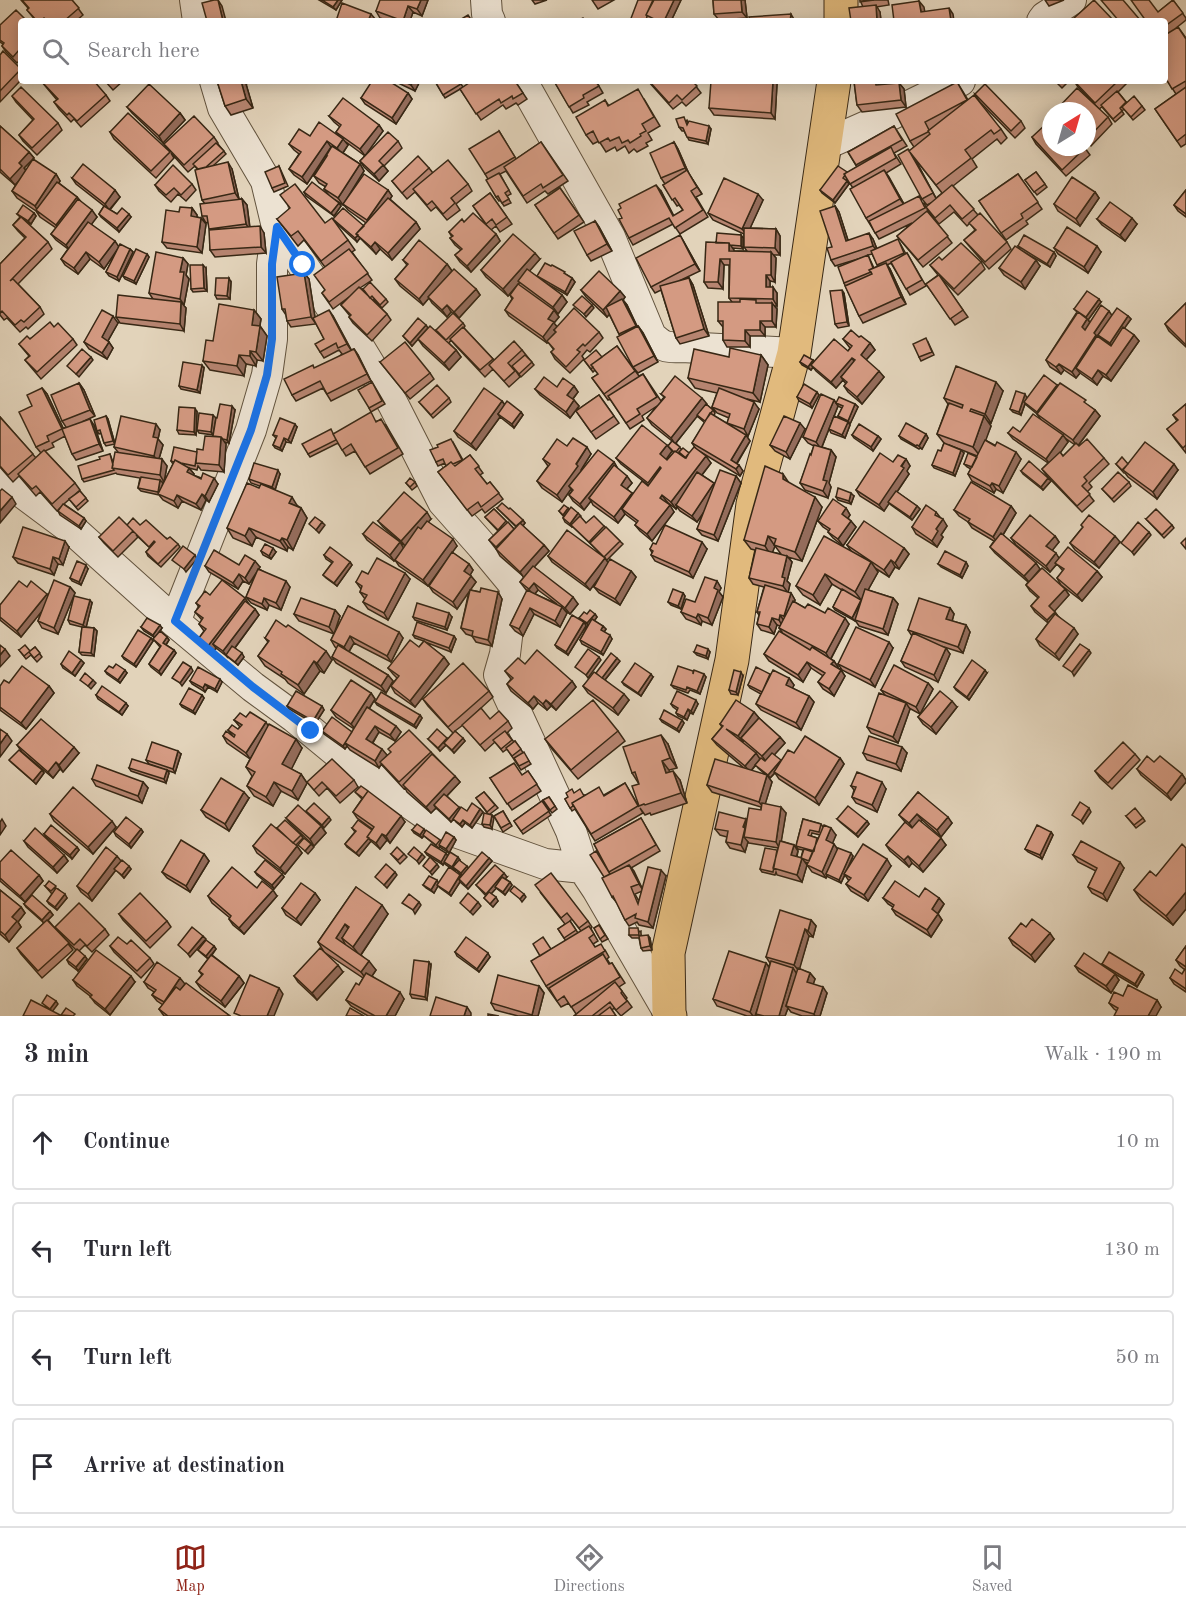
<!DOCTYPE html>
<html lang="en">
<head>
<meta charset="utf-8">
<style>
	:root { --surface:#fff; --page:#f2f2f3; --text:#2b2b33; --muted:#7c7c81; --line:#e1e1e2; --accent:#8f2418 }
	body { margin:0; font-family:"Old Standard TT",serif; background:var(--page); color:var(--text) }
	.compass { position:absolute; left:1042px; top:102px; width:54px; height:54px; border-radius:50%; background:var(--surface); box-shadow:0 3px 15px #0003; rotate:37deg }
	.stop { position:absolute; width:18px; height:18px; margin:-14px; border:4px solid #1a73e8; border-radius:50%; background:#fff }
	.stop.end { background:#1a73e8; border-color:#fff; box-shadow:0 2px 6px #0008 }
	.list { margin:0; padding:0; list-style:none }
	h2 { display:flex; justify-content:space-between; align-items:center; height:78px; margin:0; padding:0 24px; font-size:26px }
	h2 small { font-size:20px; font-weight:400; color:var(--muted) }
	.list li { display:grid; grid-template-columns:39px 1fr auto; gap:18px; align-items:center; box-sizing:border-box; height:96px; margin:0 12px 12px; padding:0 12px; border:2px solid var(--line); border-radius:6px }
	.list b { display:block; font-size:22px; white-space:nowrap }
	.list em { font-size:20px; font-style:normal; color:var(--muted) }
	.icon { flex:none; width:33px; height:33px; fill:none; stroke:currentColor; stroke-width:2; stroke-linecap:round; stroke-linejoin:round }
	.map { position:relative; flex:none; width:1186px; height:1016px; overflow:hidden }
	.search { position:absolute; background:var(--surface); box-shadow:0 3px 15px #0003; left:18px; right:18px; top:18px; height:66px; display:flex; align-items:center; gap:15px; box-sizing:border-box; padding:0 21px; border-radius:6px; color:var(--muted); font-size:22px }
	.sheet { height:510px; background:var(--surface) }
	nav { display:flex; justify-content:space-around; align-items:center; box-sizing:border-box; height:84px; border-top:2px solid var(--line); background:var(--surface); font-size:16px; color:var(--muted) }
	nav a { display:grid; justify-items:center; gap:3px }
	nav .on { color:var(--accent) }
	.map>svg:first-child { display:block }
</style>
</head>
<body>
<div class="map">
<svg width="1186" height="1016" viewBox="0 0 1186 1016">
	<rect width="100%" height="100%" fill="#e2d3ba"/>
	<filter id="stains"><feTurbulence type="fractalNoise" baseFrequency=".00333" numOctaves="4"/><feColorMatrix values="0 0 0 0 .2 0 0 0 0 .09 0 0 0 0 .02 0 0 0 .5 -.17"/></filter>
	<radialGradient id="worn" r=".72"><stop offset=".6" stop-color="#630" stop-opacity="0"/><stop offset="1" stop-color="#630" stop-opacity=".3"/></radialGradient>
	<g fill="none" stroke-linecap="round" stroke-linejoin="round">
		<g stroke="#62533e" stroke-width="32">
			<path id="minor" d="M195,0L198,21
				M486,0L487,14L490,21
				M1042,21L1045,17L1071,0
				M522,81L610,237L651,336C663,347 666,348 682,347L794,353
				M824,145L876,122L960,81
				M277,227L331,307L353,337L370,365L393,404L443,502L482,546L516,587L509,620L505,654L499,675L571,831L583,868L597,889L669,1013
				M0,476L75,532L175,622L253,687L294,717L345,759L447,829L545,864L583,868
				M175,622L251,430L267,375L272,339V264L277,227L266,181L223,108L215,81"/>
		</g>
		<g stroke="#382815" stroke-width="35">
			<path id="major" d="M841,21V0
				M670,1016L669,1013L668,953L732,660L753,504L794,353L834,81"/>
		</g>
		<use href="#minor" stroke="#ece2d2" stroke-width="30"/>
		<use href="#major" stroke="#e1ba7d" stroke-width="33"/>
	</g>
	<path fill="#b68470" stroke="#382815" stroke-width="1.5" fill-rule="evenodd" d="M21,0H72L83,15L76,21H36L27,10L28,8Z
		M319,0H342L336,10Z
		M428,0L422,16L413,12L410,21H389L380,18L376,11Z
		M532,0H547L535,4Z
		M592,0H614L598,9Z
		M681,0L671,21H650L649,20V21H630Z
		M713,0H745L747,18L719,20L714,14Z
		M860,0H888L889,5L876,7L880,12L881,21H851L863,7Z
		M1045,0H1064L1049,6Z
		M1173,0L1186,18V20L1176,28L1178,27L1186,38V144L1181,147L1155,109L1176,94L1165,77V21L1158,12Z
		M21,21V59L17,63L6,52L2,46L3,44L0,42V25Z
		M0,55L21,68V80L0,102Z
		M41,81L106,95L110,101L81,127L74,119L71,122L59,109L54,102L57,100Z
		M105,81H123L113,90Z
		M217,81H254L246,84L253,108L231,115L225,106Z
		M394,81H420L415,91Z
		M459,81L463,87L515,81L527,99L518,105L516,103L506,109L503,105L481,120L460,89L462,88L445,98L436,83Z
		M554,81H596L603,93L587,102L589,105L573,113Z
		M648,81H692L701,93L686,106L682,102L673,109Z
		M854,81H879V85L899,83L904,89L906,107L862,112L857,105Z
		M1055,81H1069L1062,88Z
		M1074,81H1129L1118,92L1127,103L1142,106L1145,110L1133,120L1124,109L1122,111L1124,114L1115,122L1102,107L1099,109L1078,87Z
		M957,82L968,100L1001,129L1007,138L1001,144L997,139L972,159L977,167L953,186L978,215L1007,242L1011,249L989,269L969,246L964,240L975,230L970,223L967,226L954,212L939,224L927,209L930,214L952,243L923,267L897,236L912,223L879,239L866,218L853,188L847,179L846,180L849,184L835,203L822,193L820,190L857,167L848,152L894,126L907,146L894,153L901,164L886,173L904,204L924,203L926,207L931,203L927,205L922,199L909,151L914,147L910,141ZM913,156L942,193L936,198Z
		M777,84L775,119L714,115L709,108Z
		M408,93L412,99L396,124L365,104L361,98Z
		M975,94L1021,121L1025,128L1015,138L979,101Z
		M12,96L58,123L62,130L37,155L23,141L19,135L33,120L16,102Z
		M644,99L660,126L648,133L652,140L646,143L648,146L637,152L634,149L629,153L625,146L617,151L615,147L606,152L599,141L593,144L586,135L605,100L609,106Z
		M127,107L180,113L185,120L163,143L132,113Z
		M1087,111L1108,117L1112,124L1091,146L1087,142Z
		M329,116L379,125L383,131L365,155L398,141L402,148L384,166L388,171L379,181L364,167L360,161L365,156L346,142L348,145L343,153L360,164L364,171L345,201L388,190L392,196L390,199L416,222L420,229L392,260L380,249L376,254L360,238L357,242L335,222L333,219L364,226L366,223L348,210L343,204V205L335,200L341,206L334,216L306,196L304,192L328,194L324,189L326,187L319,183L314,176L327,157L330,149L307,184L294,175L289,169L299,154L294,150L289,144L310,136H339L336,132L340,127L334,122Z
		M687,120L688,123L711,129L708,144L689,140L684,131H682L679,127Z
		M0,126L29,152L34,158L24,168L26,170L56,174L60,181L59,183L77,197L81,202L97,217L91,224L119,247L130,249L133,252L119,281L109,276L106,272L118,249L104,269L90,259L78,274L65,265L61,259L68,249L56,240L51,234L56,228L40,217L36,211L17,198L12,191L19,180L15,185L0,172Z
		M1050,128L1085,148L1090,155L1066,176L1036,144L1032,137Z
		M499,131L516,159L541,142L568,181L548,194L545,191L527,203L506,171L500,174L511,194L507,196L511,203L504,206L500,200L499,201L496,197L488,179L485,174Z
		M110,132L168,150L164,144L214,137L218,143V144L226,154L214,165L232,169L239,199H242L247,205L250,227L264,233L266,253L215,257L210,250V230L208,222L206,223L202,216L205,204L202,200L197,169L195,166L188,172L171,153L174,158L156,178L114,139Z
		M674,142L678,149L689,174L702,194L696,197L708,217L680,234L673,224L633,245L629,238L661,191L674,216L683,210L679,205L677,206L663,185L665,184L661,178Z
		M279,166L288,186L274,192L272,188Z
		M429,168L433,173L468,184L472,191L456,204L460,210L447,220L436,207L431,211L415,192L407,199L392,181Z
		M1036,172L1047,187L1037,195L1025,180Z
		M1018,174L1042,209L1026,221L1028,224L1006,240L979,201Z
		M72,178L120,197L110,210L117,214L131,217L119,232L101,217L99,214L104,206L76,184Z
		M192,184L196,190L186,201L178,194L171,202L159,191L155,185Z
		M560,188L584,222L558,239L535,205Z
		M1186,190V217L1178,211L1174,205Z
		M1095,192L1099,198L1080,226L1058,211L1054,204Z
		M490,193L512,224L500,232L496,226L491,230L496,234L500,241L471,272L460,262L455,255L461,250L455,245L450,238L452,237L449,232L464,222L487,226L473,206Z
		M763,200L750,228L776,229L780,236V255H773L776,258L775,282L770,281V287L777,293V306H774L777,309L776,327H765V336H750V347H727L723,340V327L718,321L732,302L729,298V265H724L723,289L708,288L704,282L716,243L741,235L743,238V249L733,248L734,251H747L744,247V234L713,220L708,213Z
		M835,206L839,212L848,240L873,239L877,249L900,243L906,254L907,253L911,260L926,286L910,295L891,263L887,265L890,269L906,304L863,323L859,316L844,283L861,258L835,266L831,260ZM872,254L878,266L874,268L868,255Z
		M192,208L197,215V217L201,218L206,224L202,253L167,248L162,242L179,212Z
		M34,213L36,216L31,224L25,221L48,242L52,249L18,284L40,307L44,314L28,329L26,327L20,332L7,318L4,320L0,315V264L25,238L18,231L13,225L20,217L17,214Z
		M277,219L325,223L348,240L355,250L352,252L372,280L360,288L369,297L363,289L386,299L388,302L382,308L374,299L373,300L387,314L391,320L372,341L353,323L349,317L350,316L341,305L349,297L333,309L322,293L325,290V267L304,240L298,246Z
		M1097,219L1137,224L1125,241L1102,225Z
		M595,221L599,227L612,251L591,261L587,255Z
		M680,235L684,242L700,271L679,281L689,278L693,285L709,336L680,344L676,338L661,290L655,293L651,287Z
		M1018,246L1054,252L1056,256L1050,267L1022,251L1040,266L1025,289L1004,275L999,268L1020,249Z
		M1054,248L1101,252L1088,273L1058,254Z
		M147,254L149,257L136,284L125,279L123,276Z
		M183,258L188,264L186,275L189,279L184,305H183L186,308L184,331L120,323L116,317L153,299L149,293Z
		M540,259L529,271L539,278L537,276L567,275L572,278L575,282L567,295L542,281L562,295L567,302L558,314L555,312L559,317L554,323L557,327L599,332L603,338L590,352L587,350L582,356L584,359L570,373L555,359L551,352L554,350L548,342L547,343L509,316L505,310L512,299L510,295L516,286L508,296L486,277L481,270Z
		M403,260L447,264L452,271L476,289L480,295L459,318L451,312L447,317L432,303L429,298L423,305L400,286L395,279L407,265Z
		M942,260L981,262L985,269L958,295L939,276L968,317L955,325L926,284L938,275L930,265Z
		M206,268L207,291L193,292L191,289Z
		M304,273L309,279L315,317L333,316L351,350L354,349L358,355L371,381L331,401L323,388L296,401L292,395L342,354L339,350L324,358L320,352L324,339L315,322L316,324L291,327L287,321L286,315L282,309Z
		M231,282L230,299H217L215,295Z
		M581,290L620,291L625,297L623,300L627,305L637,327L638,326L643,333L658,362L638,373L633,367L620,336L609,314L607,317L586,297Z
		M844,293L849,326L838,328L835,324Z
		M1101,302L1088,320L1090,322L1112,315L1128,316L1131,319L1124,328L1134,335L1139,341L1111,381L1103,376L1097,385L1080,373L1076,378L1064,370L1061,374L1050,367L1046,360L1077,312L1074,309ZM1100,337L1111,345V346L1099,338Z
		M1186,303V347L1169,331L1165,324Z
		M254,310L261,319L260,326L267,336L263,361L257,360L256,366L246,364L244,376L210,370L203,361L213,341Z
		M118,323L108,341L113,348L107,359L89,349L84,342Z
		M463,323L465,326L464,328L494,360L522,350L534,365L521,377L514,368L520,377L509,387L493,369L485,377L455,345L451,340L449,343L456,350L461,357L449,370L423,346L418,339L412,346L403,336L428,328L439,334L436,330Z
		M54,327L73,339L77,345L41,379L30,366L25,360L29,356L19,344Z
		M859,337L870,343L875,350L866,360L884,377L862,404L848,392L844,386L846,384L843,380L836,388L816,371L813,367L811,370L802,365L800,362L813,360L814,362L848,351L850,348L843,339Z
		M928,342L934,355L921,361L919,357Z
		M617,346L639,376L643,374L661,401L664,397L661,394L707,405L713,410L715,413L714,416L728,424L727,423L729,418L717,413L712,407L717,393L695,388L688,378L729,357L761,355L768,365L760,402L747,399L759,409L748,436L745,434L750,441L737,464L743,471L740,476L699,451L711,463L702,475L715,484L736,476L741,483L718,541L702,535L697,529L704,512L697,522L680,511L677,507L676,509L667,502H666L674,512L652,541L640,531L635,525L637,523L625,514L618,523L593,505L591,501L584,510L573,501L569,495L572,491L571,489L562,502L542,488L537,481L548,466L543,459L567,446L591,454L581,470V471L614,462L618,469L632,483L627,489L633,494L648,485L621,464L616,458L668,446L672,441L652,425L647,418L657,406L642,416L644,420L630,429L610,399L608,400L592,378L598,374L595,370L593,372L584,360L602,357ZM697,416L705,423L692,443L696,449L689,453L681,449L676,443ZM670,450L674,452L667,460L666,459L672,451Z
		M380,362L430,373L434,379L410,399Z
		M204,368L200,393L181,389L179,386Z
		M372,382L385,404L371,412L369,408Z
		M79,383L84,390L95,416L84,421L94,425L103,451L76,460L72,454L65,436L52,443L54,447L45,451L75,483L80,490L64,504L84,518L86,521L81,529L60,515L58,511L61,507L57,511L40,492L36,496L19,476L13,482L0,467V417L36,458L41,453L36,447L32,406L42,388L47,394L63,428L66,427L62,421Z
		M1057,385L1095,410L1100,416L1078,446L1104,458L1109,464L1089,483L1092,487L1087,492L1094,501L1082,512L1047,476L1042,469L1048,463L1013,439L1008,433L1020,432L1041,420L1037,414L1025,404L1021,415L1013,412L1010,409L1027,398ZM1065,438L1075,445L1063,456L1060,452L1068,442Z
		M574,386L578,392L573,399L579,406L570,418L540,395L535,389Z
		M1003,391L991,423L988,422L991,426L985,440L1021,459L1003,493L996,489L994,493L972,481L968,474L971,469L967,467L964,464L977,456L949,445L964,453L955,476L934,468L932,465L941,451L944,443L937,434L948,404L944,398Z
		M599,395L619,423L596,439L576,411Z
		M819,395L812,408L799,401L797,397Z
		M449,398L451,402L433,418L419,402Z
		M834,400L836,403L855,404L858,407L850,424L849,423L850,425L845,438L831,433L829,429L840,419L838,416L842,408L838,406L822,447L831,450L836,457L829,483L831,487L828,498L805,490L800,483L814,446L808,443L803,437Z
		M502,401L505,405L521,412L523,415L514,428L500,417L476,450L458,437L454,431Z
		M1186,404V453L1167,429L1177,421L1173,415Z
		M235,410L229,443L225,442L226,444L224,472L201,470L198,466L197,470L189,468L194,474L193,475L218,484L209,502L206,500L201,510L182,501L178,508L163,500L159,495L141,491L138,488L140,478L117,474L116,473L84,482L82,479L100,459L110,454L113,462L118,452L114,447L160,430L158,439L163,445L159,459L167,466L164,482L173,464L171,461L203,450L213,436V435L199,433L197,430L216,418Z
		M197,412L196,435L179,434L177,430Z
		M106,416L108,419L115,444L106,446L104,443L101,433L99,434L97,431Z
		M377,421L386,425L403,454L370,474L355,451L346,456L338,443L310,457L308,454L334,434Z
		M297,427L291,443L286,442L282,451L275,448L273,445L276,438L273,435Z
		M805,429L790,459L775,451L770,445Z
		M926,434L928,438L922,449L920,448L919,449L901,439L899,436Z
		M852,435L878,436L881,439L873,451L854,438Z
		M453,442L463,460L470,455L483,473L480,475L487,484L490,482L503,499L485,513L482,509L472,516L438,472L446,466L445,463L438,466L436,462Z
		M906,459L910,466L906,471L909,474L897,492L917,506L920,509L912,520L891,505L889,503L884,511L860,496L856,490L893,462Z
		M1116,464H1128L1178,470L1157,499L1128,477L1125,473H1124Z
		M1021,471L1048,478L1051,481L1043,490L1023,474Z
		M280,474L275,490L301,508L307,518L293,550L288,547L287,551L256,537L252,546L233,538L227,528L260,486L251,483L249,479Z
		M415,482L417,486L412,490L406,483Z
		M1129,482L1131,486L1114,502L1102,489Z
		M789,483L822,507L802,561L788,557L792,562L787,581L790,584L788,592L791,593L795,600L794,602L805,608L825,613L849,624L831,659L834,661L838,667V668L841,670L845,676L834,696L823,689L818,682L823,676L811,668L803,682L769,661L764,654L782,632L779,628L780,626L777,625L774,634L761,630L757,624L759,615L757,612L764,587L753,584L749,578L755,550L751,549L744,540ZM775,546L781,554L772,552Z
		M80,491L88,501L78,510L69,499Z
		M854,496L851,504L838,500L836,497Z
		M1011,506L1016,513L1003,535L1040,569L1065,589L1069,595L1054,611L1058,616L1078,634L1059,660L1040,646L1036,639L1048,623L1035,612L1031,606L1038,598L1030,591L1026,585L1028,582L995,553L990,547L994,541L972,528L968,522L959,516L954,510Z
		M497,508L509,509L525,523L523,526L544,545L549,551L534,567L578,604L570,614L564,610L567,613L560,627L534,614L523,636L515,631L510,625L527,591L520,582L524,577L500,556L496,549L489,540L498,531L485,517L494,509L514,529L516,527ZM538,590L557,604L535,594Z
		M846,508L850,515L848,518L856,527L843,546L833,538L828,532L829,531L823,527L818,521Z
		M569,510L578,513L580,517L586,523L604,526L623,544L607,560L605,559L608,563L631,571L636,577L620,605L599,593L594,587L601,575L590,590L552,562L548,556H603L573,527H572L565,522L563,518L564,517L559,511Z
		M936,512L947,526L941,535L943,537L937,547L916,534L912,527Z
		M431,519L428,522L457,546L452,552L469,564L473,570L470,575L476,582L470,590L480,592H498L502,599L492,646L476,642L472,636L466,634L461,628L469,591L457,609L433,592L429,586L443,566L428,586L399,566L395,560L394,561L367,540L363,534L400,542L403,548L405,546L383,527L378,521Z
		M1146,519L1172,525L1174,528L1164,538Z
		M127,525H140L178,544L180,547L161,567L148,556L146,552L150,548L136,535L138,537L118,557L104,543L99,537Z
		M1081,525L1120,542L1099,568L1075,550L1070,543L1083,527Z
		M1055,536L1059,542L1052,550L1059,558L1097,571L1102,577L1082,601L1061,585L1057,578L1063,571L1057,564L1050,572L1016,545L1011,538Z
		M656,544L707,549L693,578L655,561L651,555L652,553L650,549Z
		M847,545L904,548L909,554L899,569L895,567L889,577L875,568L878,572L868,590L893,598L898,604L888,635L859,626L855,620V621L835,610L833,607L842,590L832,584L820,605L803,595L796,586L851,551Z
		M69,547L63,565L58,564L54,575L18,563L13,557Z
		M261,551L276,552L271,559L263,555Z
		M324,555L350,562L352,565L337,586L326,578L323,575L332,563L326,559Z
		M966,562L968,566L962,578L941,567L938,564Z
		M239,565L260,567L259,569L290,587L281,610L269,605L267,610L251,603L246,597L256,573L249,584L243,581L238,589L209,572L205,566Z
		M88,569L81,585L72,581L70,578Z
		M368,574L410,579L388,620L368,609L363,602L365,599L360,592L361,589L356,582Z
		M717,581L721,588L719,592L723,597L712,625L702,621L701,625L686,619L681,612L695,602Z
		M27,587L48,596L70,587L75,593L58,634L42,628L38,621L41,612L21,637L0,620V605Z
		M683,593L685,596L681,609L671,605L668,602Z
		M210,595L249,605L255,609L259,615L235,648L244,657L238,665L216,648L213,652L204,645L199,638L204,631L199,624L202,620L195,612L199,607L196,603Z
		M92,603L86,627L94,628L97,631L94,656L82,655L79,652L82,627L70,624L68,620Z
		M348,606L403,638L391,662L354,643L349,652L388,675L393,681L386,693L336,663L332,657L337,648L335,647L331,640Z
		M950,608L954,614L952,621L966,625L970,632L963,653L944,647L950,654L938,682L905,667L901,661L912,636L908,630Z
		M335,610L340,616L334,634L299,621L294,614Z
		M587,614H595L597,617L594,621L603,626L606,629L604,632L612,639L603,655L582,644L580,640L588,625L584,622L586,626L568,655L557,648L555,645L582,621L579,618Z
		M413,617H452L447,630L415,620Z
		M141,627L162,628L160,631L167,637L169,640L166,645L174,650L176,653L161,675L151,667L149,664L160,647L153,639L154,637L144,631Z
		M413,635L454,636L456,639L451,652L425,642L444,657L449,664L415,707L395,693L391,686L397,678L393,674L388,668L419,647L424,641L415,638Z
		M265,638L332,660L324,673L320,671L304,694L288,683L285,679L265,666L258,656L268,642Z
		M153,641L136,667L124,659L122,656Z
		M35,647L42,657L37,662L31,655L26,659L19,650L30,651Z
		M893,648L875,687L842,670L838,664Z
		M694,652H710L708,659L697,655Z
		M81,660L84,663L75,676L63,668L61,664Z
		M620,661L605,680L629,700L618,715L588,693L583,686L596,673Z
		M525,664L572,681L576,687L556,710L551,706L547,710L538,703L533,709L511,691L507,684L511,679L505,671Z
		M113,668L127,673L120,683L107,674L105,671Z
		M693,672L706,677L700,694L690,690L688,693L674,688L671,685Z
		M987,673L969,700L956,690L954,687Z
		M771,675L789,678L794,685L792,688L809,696L814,702L801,730L761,710L756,704L761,694L750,688L748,685Z
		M743,676L738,695L731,694L729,690Z
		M653,677L641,696L624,685L622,682Z
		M190,681L222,682L217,692L208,687L205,692L192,684Z
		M9,683L49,686L54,693L26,729L0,710V686Z
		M928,683L933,689L920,714L909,708L910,709L898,743L871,733L867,727L885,695L881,690Z
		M489,691L493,697L467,721L490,719L508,721L512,728L507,733L514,742L515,741L531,764L521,770L507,749L503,752L495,742L485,751L463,725L455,731L465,741L454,753L446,745L440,751L428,739H448L453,733L428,706L423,699Z
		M371,693L375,699L369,709L401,732L395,741L379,732L373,743L387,755L431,752L460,782L447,796L460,809L467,811L480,809L483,812L472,828L465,823L462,827L456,822L454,819L451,822L436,808L431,813L407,792L405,788L404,789L381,764L379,768L350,750L347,746L345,749L324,734L322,731L352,732L354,729L336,717L331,710Z
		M96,695L128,706L122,715L98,699Z
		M202,695L204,698L195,714L182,707L180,704Z
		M375,702L420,715L422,718L416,728L377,705Z
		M671,704H698L693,714L690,713L687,720L678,716L676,713L677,710L673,707Z
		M287,706H322L324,710L315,724L289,709Z
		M957,707L936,734L923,724L918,717Z
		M754,712L759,718L780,737L785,743L774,755L781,761L794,753L840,758L844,764L819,805L779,779L775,773L770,778L768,777L772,782L765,804L786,813L781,841L794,845L798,851L797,857L801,858L803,850L798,849L796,846L803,819L821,824L823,827L836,835L832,843L837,848L853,856L849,866H891L868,901L851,891L846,884L849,881L845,875L841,883L828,877L827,876L826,878L812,872L807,865L808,863L804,862L807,865L802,882L777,875L776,872L775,875L762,872L760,869L778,851V848L749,843L748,842L745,852L730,848L726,842L727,837L720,835L715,829L747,821L761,810V807L712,792L707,785L745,769L717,745L712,739L722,727L720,724ZM756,765L758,768L766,775L751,771ZM812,833L820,835L818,839L817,838L811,836Z
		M246,717L268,725L302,748L291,769L301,774L307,783L298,800L281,791L273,806L254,796L247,786L252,776L246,767L250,759L227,743L223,736L232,735L228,730L238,729L240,727L234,720Z
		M660,719L682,720L684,723L679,732L662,722Z
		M618,731L625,741L578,779L552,749L545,739Z
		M668,744L677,768L669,770V772L680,780L687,803L651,815L650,813L645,815L640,808L643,813L595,841L575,809L572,811L565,799L574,793L584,795H604L625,783L638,805L639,784L632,773Z
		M17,745L79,753L63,772L60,769L53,778L22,752Z
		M863,753H907L901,771L867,760Z
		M181,754L175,773L149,764L146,760Z
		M1135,754L1140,760L1112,789L1100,778L1095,771Z
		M9,760L42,770L44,773L36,784L12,763Z
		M129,768L167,770L169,773L166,783L131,771Z
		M1137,769L1182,774L1186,780V782L1171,800L1141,775Z
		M528,771L541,791L512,810L490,778L522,775Z
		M92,779L143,782L148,788L142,803L96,786Z
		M354,780L358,787L340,803L327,788L319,796L307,782Z
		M851,786L886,789L877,812L856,803L852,797L854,790Z
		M355,792L405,822L390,843L387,840L380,849L371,841L359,856L347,847L345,844L355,832L352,828L372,830V829L357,818L353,812L362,799Z
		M484,792L498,808L490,814L492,829L484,827L482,824L488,814L476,798Z
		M918,792L952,823L941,837L922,820L921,822L946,845L923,872L912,863L909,867L890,851L886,845L906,823L899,815Z
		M549,797L557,809L552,813L543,800Z
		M249,798L229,831L206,817L201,810Z
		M542,801L551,815L523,834L514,821Z
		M503,811L512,826L503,832L494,816Z
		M50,814L116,827L93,854L54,821Z
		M1126,816L1143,818L1145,821L1136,828Z
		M286,818L321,826L326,833L314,846L291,824Z
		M641,818L660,851L631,868L642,888L666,876L653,928L639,925L637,922L629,926L625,920L617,903L612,897L610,874L594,844ZM642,891L639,901L635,894Z
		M837,819L867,821L869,824L858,837L840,822Z
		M277,828L301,835L303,838L296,845L302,853L285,874L257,853L253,846L279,831Z
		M141,829L143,832L131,848L116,836L114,832Z
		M412,830L425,831L441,841L454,837L456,840L449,853L441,848L440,846L439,848L424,836L422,838L414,833Z
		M1051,832L1053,835L1042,859L1028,852L1025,849Z
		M44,834L77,847L79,850L72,859L46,837Z
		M24,841L64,855L68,861L57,873L28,847Z
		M1186,848V909L1173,925L1141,900L1134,890L1156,876Z
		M425,852L446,853L448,856L460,860V861L468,868L489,858L492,861L468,889L460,882L451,896L440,888L438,886L434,893L426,888L423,885L439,883L461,877L462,876L455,869L454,870L446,865L444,863L443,865L427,855Z
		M204,854L209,861L190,892L167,878L162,872Z
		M391,854H404L407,857L400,864Z
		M1073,855L1124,868L1107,901L1092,893L1088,887L1096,871L1078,862Z
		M121,861L131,869L124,878L116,870L92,901L81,892L77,886Z
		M0,862L39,875L43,881L25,902L0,881Z
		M255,872L282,874L284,877L274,889L257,875Z
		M507,877L505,879L510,882L512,885L505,895L496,888L491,894L498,901L493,907L484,898L486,896L476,885Z
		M45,886L58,889L67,898L57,910L49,904L47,901L52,894Z
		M356,887L388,914L361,955L376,970L372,976L404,999L395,1016H368L351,1006L346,1000L359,985L363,978L324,952L318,942Z
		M0,890L21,907L25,913L18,922L21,927L9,942L0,934Z
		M540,892L588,921L592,927L591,929L598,941L593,944L595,947L605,950L609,957L607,959L610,964L612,963L625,983L619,987L627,998L626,999L632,1007L621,1016L614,1008L612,1010L616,1016H574L579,1012L576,1014L569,1003L561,1007L546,986L540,956L566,941L558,929L565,924ZM572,919L581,931L578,933L570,921Z
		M315,893L320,900L301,925L286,915L282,908Z
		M208,896H277L244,934L233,925L229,919L230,918L212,903Z
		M883,898H939L944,904L938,914L942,920L931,937L896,915L892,909L893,907L888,904Z
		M24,904L50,911L53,915L48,920L59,933L55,927L105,929L109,935L92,952L85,945L79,951L87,959L78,971L69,964L67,960L76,950L61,935L73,950L42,978L21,954L17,948L44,923L26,907Z
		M119,914L167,921L171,927L150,948L123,920Z
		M811,920L816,926L813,937L809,936L799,969L810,973L815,979L813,984L827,993L820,1016H802L791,1012L788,1008L785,1016H757L756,1014L755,1016H747L717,1006L713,999L766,963L769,967L770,963L766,957Z
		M599,925L608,939L602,942L594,928Z
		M1026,927L1054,939L1035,962L1013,945L1009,938Z
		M641,931V936L650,938L652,950L643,951L641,948L639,938H632L629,935Z
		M127,944L150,958L154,964L141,978L114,952L110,946Z
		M214,946L216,949L212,955L239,976L244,983L225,1007L201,989L196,982L202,975L199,971L208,959L201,953L198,950Z
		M1186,946V992L1174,984L1170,978L1182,974L1185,970L1180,966L1176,960Z
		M455,952L490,957L479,972L457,956Z
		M1102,964L1142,972L1144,975L1137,987L1110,971L1119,980L1111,993L1079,972L1075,966L1104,967Z
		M431,965L427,1000L412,998L410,994Z
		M343,972L317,1000L298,982L294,976Z
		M73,980L135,982L110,1015L95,1003L90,996L77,986Z
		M144,982L185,984L230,1016H164L159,1009L163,1005L157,1001L152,995L154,992L148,988Z
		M539,986L544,993L538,1016H518L495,1010L491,1003Z
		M1123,996L1157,1000L1161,1007L1117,1011L1114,1009L1109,1003Z"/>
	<path fill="#946c5b" stroke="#382815" stroke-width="1.5" d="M218,0L222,6L226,21H223Z
		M338,0H342L336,10L333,7Z
		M421,0H428L422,16L417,9Z
		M674,0H681L671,21H664Z
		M741,0H745L747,18L742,12Z
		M919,1L924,7L926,19L921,12Z
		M876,5L880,12L881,21H877Z
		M408,6L413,12L410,21H403Z
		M949,8L953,14L954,21H951Z
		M371,14L376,20L375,21H368Z
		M791,14L795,21H790Z
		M241,81H244L246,84L253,108L246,99Z
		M413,81H420L415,91L411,85Z
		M773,81H775L777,84L775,119L771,113Z
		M875,81H879L880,92L876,85Z
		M899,83L904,89L906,107L901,100Z
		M408,93L412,99L396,124L392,118Z
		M180,113L185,120L163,143L159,136Z
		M379,125L383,131L365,156L360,149Z
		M709,126L711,129L708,144L706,141Z
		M343,139L348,145L342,154L337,148Z
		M327,141L331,147L307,184L302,177Z
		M674,142L678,149L689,174L702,194L685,168Z
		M908,149L913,155L937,200L933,193Z
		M29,152L34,158L24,168L27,172L15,185L10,179L19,163Z
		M228,162L232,169L239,199L235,193Z
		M360,164L364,171L343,205L338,198Z
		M383,165L388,171L379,181L374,174Z
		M884,170L889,177L905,206L900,199Z
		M56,174L60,181L39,213L35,206Z
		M847,181L849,184L835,203L833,200Z
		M656,185L661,191L677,223L673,216Z
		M115,190L120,197L109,210L105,204Z
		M388,190L392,196L372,227L367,220Z
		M1095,192L1099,198L1080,226L1076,219Z
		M758,194L763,200L747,235L742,229Z
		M77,197L82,203L60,232L56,225Z
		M242,199L247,205L250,230L246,224Z
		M339,203L341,206L334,216L331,213Z
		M835,206L839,212L850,247L846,241Z
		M192,208L197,215L196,223L191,216Z
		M92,210L97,217L71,252L66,245Z
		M34,213L36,216L31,224L28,221Z
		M129,214L131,217L119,232L117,228Z
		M201,218L206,224L202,253L197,247Z
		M1132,218L1137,224L1125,241L1120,235Z
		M595,221L599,227L612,251L607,244Z
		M416,222L420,229L392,260L388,253Z
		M260,226L264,233L266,253L261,247Z
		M776,229L780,236V255L775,248Z
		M869,233L873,239L878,252L873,246Z
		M496,234L500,241L471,272L467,266Z
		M358,235L360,238L357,242L355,238Z
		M680,235L684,242L700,271L695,264Z
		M741,235L743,238V249L741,246Z
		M115,241L119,247L104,269L99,262Z
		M375,242L380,249L376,254L371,247Z
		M729,243L734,250L733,257L729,251Z
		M1097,246L1101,252L1088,273L1084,267Z
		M130,249L133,252L119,281L117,277Z
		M86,252L90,259L78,274L74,268Z
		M771,252L776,258L775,282L771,275Z
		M1054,252L1056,256L1050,267L1047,264Z
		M535,253L540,259L508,296L503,289Z
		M147,254L149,257L136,284L134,281Z
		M183,258L188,264L186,275L189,279L184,305L180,299V272Z
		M720,259L724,265L723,289L718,282Z
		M1036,260L1040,266L1025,289L1021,282Z
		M886,263L890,269L906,304L901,297Z
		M447,264L452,271L423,305L419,299Z
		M203,265L206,268L207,291L204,288Z
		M304,273L309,279L316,324L311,317Z
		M766,275L770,281V293L766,287Z
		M229,278L231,282L230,299L227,296Z
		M572,278L575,282L567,295L565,292Z
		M689,278L693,285L709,336L704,329Z
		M773,287L777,293V306L773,299Z
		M476,289L480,295L459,318L454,312Z
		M842,290L844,293L849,326L847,322Z
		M620,291L625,297L623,300L627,305L640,332L636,326L623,300L607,317L603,310Z
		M562,295L567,302L558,314L553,307Z
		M1099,299L1101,302L1088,320L1092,325L1086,334L1082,327L1087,319L1086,317Z
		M181,302L186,308L184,331L180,324Z
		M772,303L777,309L776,327L772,321Z
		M447,305L451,312L447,317L442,310Z
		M592,305L594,308L586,317L584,314Z
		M254,310L261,319L258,335L252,325Z
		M329,310L333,316L352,351L347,344Z
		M554,310L559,317L554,323L558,328L554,330L556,332L547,343L543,337L548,319Z
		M1109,311L1113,317L1098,335L1100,337L1076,368L1080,373L1076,378L1072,372L1094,333Z
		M113,316L118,323L106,344L102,337Z
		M1128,316L1131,319L1112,346L1110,343Z
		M760,321L765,327V336L760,330Z
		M426,325L428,328L412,346L410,343Z
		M260,326L267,336L263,361L256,352Z
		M638,326L643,333L658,362L654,356Z
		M745,330L750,336V347L745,341Z
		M1134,335L1139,341L1111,381L1106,375Z
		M109,342L113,348L107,359L102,353Z
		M870,343L875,350L865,361L861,355Z
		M354,349L358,355L371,381L367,374Z
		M456,350L461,357L449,370L444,363Z
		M250,351L257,360L256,366L250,356Z
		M239,355L246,364L244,376L237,366Z
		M761,355L768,365L760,402L753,393Z
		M91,357L93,360L79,377L76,374Z
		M852,358L856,364L841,377L843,380L836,388L831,382Z
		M813,360L815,363L811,365L813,367L811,370L808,367Z
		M1059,364L1064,370L1061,374L1056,367Z
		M202,365L204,368L200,393L197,390Z
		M1098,370L1103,376L1097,385L1092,379Z
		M879,371L884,377L862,404L857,397Z
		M996,382L1003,391L991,423L985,414Z
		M79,383L84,390L95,416L90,410Z
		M1057,385L1059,388L1039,415L1037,412Z
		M574,386L578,392L571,401L567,395Z
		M42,388L47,394L67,436L62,429Z
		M817,392L819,395L812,408L810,404Z
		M1025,394L1027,398L1021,415L1019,412Z
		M702,398L707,404L675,444L671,438Z
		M574,400L579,406L570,418L566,412Z
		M834,400L838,406L821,449L816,442Z
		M502,401L507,408L498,414L500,417L476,450L471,444Z
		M754,402L759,409L748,436L744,429Z
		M855,404L858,407L850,424L848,421Z
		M232,406L235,410L229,443L227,440Z
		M195,408L197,412L196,435L194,432Z
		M1095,410L1100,416L1077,447L1073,440Z
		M521,412L523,415L514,428L512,424Z
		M213,415L216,418L213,435L211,432Z
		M106,416L108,419L115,444L113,441Z
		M984,416L991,426L980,456L973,447Z
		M90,419L94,425L103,451L99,444Z
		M848,422L850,425L845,438L842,435Z
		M800,423L805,429L790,459L786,452Z
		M156,424L160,430L158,439L163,445L158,462L154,456L153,437Z
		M295,424L297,427L291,443L288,440Z
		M926,434L928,438L922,449L919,446Z
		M746,435L750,441L735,466L731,460Z
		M1063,435L1068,442L1051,466L1046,459Z
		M878,436L881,439L873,451L871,447Z
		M221,437L226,444L224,472L219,465Z
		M284,438L286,442L282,451L280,448Z
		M667,445L672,451L665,461L660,454Z
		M587,447L591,454L581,470L583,473L569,486L571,489L562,502L557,495Z
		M831,450L836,457L829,483L831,487L828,498L823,491V480Z
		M961,450L964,453L955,476L953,473Z
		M1016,452L1021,459L1003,493L999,486Z
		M706,456L711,463L678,506L676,505L677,507L676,509L671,502Z
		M162,459L167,466L164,482L160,475Z
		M906,459L910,466L907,471L909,474L884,511L879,505Z
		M614,462L618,469L589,498L591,501L584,510L580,504Z
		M1174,464L1178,470L1157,499L1153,492Z
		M739,465L743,471L740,476L736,469Z
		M189,468L194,474L192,479L187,472Z
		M278,470L280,474L275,490L272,487Z
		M783,474L789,483L783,479Z
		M627,476L632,483L625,491L621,485Z
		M736,476L741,483L718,541L714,535Z
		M214,478L218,484L209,502L205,496Z
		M1048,478L1051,481L1043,490L1041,487Z
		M160,480L163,483L160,495L158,492Z
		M714,483L719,490L697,522L692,516Z
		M992,483L996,489L994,493L990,486Z
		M632,493L636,499L622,509L625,514L618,523L614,517Z
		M851,493L854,496L851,504L849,501Z
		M202,494L206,500L201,510L196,504Z
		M177,495L182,501L178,508L174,501Z
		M662,495L667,502L665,504L660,498Z
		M12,497L16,504L0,523V511Z
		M292,497L298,507L289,503Z
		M815,497L822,507L802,561L795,552Z
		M670,505L674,512L652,541L647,534Z
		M917,506L920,509L912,520L910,517Z
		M1011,506L1016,513L998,543L993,537Z
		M301,508L307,518L293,550L287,540Z
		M568,508L570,511L565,518L563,515Z
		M846,508L850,515L846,521L842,514Z
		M427,512L431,519L406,547L401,541Z
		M578,513L581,516L572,527L570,524Z
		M84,518L86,521L81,529L79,526Z
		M943,519L947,526L941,535L943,537L937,547L932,541L936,529Z
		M523,520L525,523L519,530L517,527Z
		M851,521L856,527L843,546L838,539Z
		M322,522L325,525L319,533L316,530Z
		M249,528L256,537L252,546L245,536Z
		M1149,532L1151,535L1134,555L1132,552Z
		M768,536L775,546L771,556L765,546Z
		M1055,536L1059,542L1051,552L1046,546Z
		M1115,536L1120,542L1099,568L1094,562Z
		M282,538L288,547L287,551L280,541Z
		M453,539L457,546L428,586L423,580Z
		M65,541L69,547L63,565L59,559Z
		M400,542L404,549L394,561L390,555Z
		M702,542L707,549L693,578L689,572Z
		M544,545L549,551L524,578L520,572Z
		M273,548L276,552L271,559L269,556Z
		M904,548L909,554L899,569L895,563Z
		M1056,553L1060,560L1050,572L1046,566Z
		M195,555L197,559L186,572L184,569Z
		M787,556L792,562L787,581L790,584L788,593L783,586L782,577Z
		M53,557L58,564L54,575L50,569Z
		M605,558L609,564L590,590L585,584Z
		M891,560L895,567L889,577L884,570Z
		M255,561L260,567L249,584L245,578Z
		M350,562L352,565L337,586L334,583Z
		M871,562L878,572L862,601L864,604L855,621L852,618L862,601L855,592Z
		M966,562L968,566L962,578L960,575Z
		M1036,563L1040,569L1029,582L1024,576Z
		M469,564L473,570L469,577L464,571Z
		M86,565L88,569L81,585L79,582Z
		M631,571L636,577L620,605L615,599Z
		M1097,571L1102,577L1082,601L1077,595Z
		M405,573L410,579L388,620L384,613Z
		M239,574L243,581L238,589L233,583Z
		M825,574L832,584L820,605L813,595Z
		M471,576L476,582L457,609L453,602Z
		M286,581L290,587L281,610L276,603Z
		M717,581L721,588L719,592L723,597L712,625L708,618L714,588Z
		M534,583L538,590L533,596L529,589Z
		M70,587L75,593L58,634L54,628Z
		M1065,589L1069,595L1053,613L1049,606Z
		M498,592L502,599L492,646L488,640Z
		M683,593L685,596L681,609L678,606Z
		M791,593L795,600L789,623L784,616Z
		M47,594L51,600L21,637L17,631Z
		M573,597L578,604L570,614L565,608Z
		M245,598L249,604L213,644L216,648L213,652L208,646Z
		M264,598L269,605L267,610L262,604Z
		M893,598L898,604L888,635L883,629Z
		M90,600L92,603L86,628L83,625Z
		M562,607L567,613L560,627L555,621Z
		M530,608L534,614L523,636L519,629Z
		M950,608L954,614L951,625L946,619Z
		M255,609L259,615L228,657L226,655L228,658L223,651Z
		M335,610L340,616L334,634L329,627Z
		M1055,612L1059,618L1051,627L1047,620Z
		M449,613L452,617L447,630L445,627Z
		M595,614L597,617L590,627L587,623Z
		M698,614L702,621L701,625L696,618Z
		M780,615L785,622L783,627L779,620Z
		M772,618L777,625L774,634L769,627Z
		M845,618L849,624L830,660L826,653Z
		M584,622L586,626L568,655L566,652Z
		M160,625L162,628L155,638L153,635Z
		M966,625L970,632L963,653L958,647Z
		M603,626L606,629L603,634L601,630Z
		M94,628L97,631L94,656L91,653Z
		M1074,628L1078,634L1059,660L1055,654Z
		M399,632L403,638L391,662L387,656Z
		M610,635L612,639L603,655L601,652Z
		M350,636L354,643L348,653L344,647Z
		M454,636L456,639L451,652L449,648Z
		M167,637L169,640L165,646L163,643Z
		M151,638L153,641L136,667L134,664Z
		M889,642L893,648L875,687L870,680Z
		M946,648L950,654L938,682L934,675Z
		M5,649L10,656L0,667V655Z
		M708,649L710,652L708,659L706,656Z
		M174,650L176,653L161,675L159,671Z
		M1089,650L1091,653L1074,676L1072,672Z
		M326,651L332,660L324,673L317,663Z
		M242,653L244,657L238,665L235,662Z
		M444,657L449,664L415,707L410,701Z
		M599,657L601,660L588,678L586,675Z
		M617,658L620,661L604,681L602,678Z
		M81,660L84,663L75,676L72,673Z
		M314,661L320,671L304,694L298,685Z
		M834,661L838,667L836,671L831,664Z
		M807,662L811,668L803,682L798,675Z
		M191,667L193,671L182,686L180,683Z
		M125,670L127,673L120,683L118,680Z
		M841,670L845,676L834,696L829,689Z
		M985,670L987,673L969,700L967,697Z
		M741,672L743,676L738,695L736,692Z
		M651,674L653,677L641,696L638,693Z
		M704,674L706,677L700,694L697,691Z
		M388,675L393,681L386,693L381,686Z
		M789,678L794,685L791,691L786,685Z
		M220,679L222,682L217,692L215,689Z
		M93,680L96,683L91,689L88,686Z
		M572,681L576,687L556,710L551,704Z
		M928,683L933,689L920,714L916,707Z
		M205,684L208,687L205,692L203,688Z
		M49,686L54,693L26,729L21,723Z
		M371,693L375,699L356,730L351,724Z
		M624,694L629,700L618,715L613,708Z
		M202,695L204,698L195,714L193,711Z
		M534,696L538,703L533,709L528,703Z
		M809,696L814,702L801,730L796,723Z
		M546,700L551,706L547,710L543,704Z
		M696,700L698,704L693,714L691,711Z
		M952,701L957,707L936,734L931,727Z
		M126,703L128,706L122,715L119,712Z
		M906,703L910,709L898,743L893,737Z
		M322,706L324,710L315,724L313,721Z
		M688,709L690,713L687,720L684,717Z
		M754,712L759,718L741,738L744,741L743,742L738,736Z
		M420,715L422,718L416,728L414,725Z
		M682,720L684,723L679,732L677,729Z
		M266,722L270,729L250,759L246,753Z
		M375,726L379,732L371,745L366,739Z
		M396,726L401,732L395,741L390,735Z
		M7,734L12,741L0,757V744Z
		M661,735L668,744L677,768L670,758Z
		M780,737L785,743L767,763L762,756Z
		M447,738L449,741L444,743L446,745L440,751L438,748Z
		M463,738L465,741L454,753L452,750Z
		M296,739L302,748L289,774L282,764Z
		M345,743L347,746L345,749L343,746Z
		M74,747L79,753L63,772L59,765Z
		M902,747L907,753L901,771L896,764Z
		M382,749L387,755L379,768L375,761Z
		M178,751L181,754L175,773L173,769Z
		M756,753L760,759L750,772L745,766Z
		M840,758L844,764L819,805L815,798Z
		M781,760L783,764L770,778L768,775Z
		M662,761L669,770L673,782L666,773Z
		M56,762L60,769L53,778L48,772Z
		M42,770L44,773L36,784L33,781Z
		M167,770L169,773L166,783L164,779Z
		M673,771L680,780L687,803L681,793Z
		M301,774L307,783L298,800L292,791Z
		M1182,774L1186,780V782L1171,800L1167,794Z
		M767,775L772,782L764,808L759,802Z
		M455,776L460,782L436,807L434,805L436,808L431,813L426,807Z
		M143,782L148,788L142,803L138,796Z
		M274,782L281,791L273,806L266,797Z
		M882,782L886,789L877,812L872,805Z
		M244,792L249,798L229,831L225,824Z
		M459,807L461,810L451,822L449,819Z
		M781,807L786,813L780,849L776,842Z
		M1089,808L1091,812L1083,824L1081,821Z
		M480,809L483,812L472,828L470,825Z
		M917,814L922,820L914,830L909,823Z
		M492,815L494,818L492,829L490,825Z
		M401,816L405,822L390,843L386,836Z
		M329,817L331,820L324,828L322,825Z
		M948,817L952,823L941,837L937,830Z
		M2,819L6,826L0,835V822Z
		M746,819L750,825L744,837L748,842L745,852L741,845Z
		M463,820L465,823L462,827L460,824Z
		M112,821L116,827L93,854L88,847Z
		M867,821L869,824L858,837L856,834Z
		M321,826L326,833L314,846L310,839Z
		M831,828L836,835L831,847L826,840Z
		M141,829L143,832L131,848L129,844Z
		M424,829L426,833L422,838L420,835Z
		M1051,832L1053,835L1042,859L1040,855Z
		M382,834L387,840L380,849L376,843Z
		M454,837L456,840L449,853L446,849Z
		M368,838L371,841L359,856L356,853Z
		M941,838L946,845L923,872L919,866Z
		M311,844L314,847L308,854L305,851Z
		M834,844L838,850L826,874L827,876L826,878L822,872Z
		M794,845L798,851L795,861L791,855Z
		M297,846L302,853L285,874L280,868Z
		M77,847L79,850L72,859L70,855Z
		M446,853L448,857L443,865L441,862Z
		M851,853L853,856L841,883L839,880Z
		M204,854L209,861L190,892L186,886Z
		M422,854L425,857L419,864L417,861Z
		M64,855L68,861L57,873L53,867Z
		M117,856L122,862L92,901L88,894Z
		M908,856L912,863L909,867L904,860Z
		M458,857L460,860L455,869L453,867L455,869L454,870L452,867Z
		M489,858L492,861L468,889L466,886Z
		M802,858L807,865L802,882L797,875Z
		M887,859L891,866L868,901L864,895Z
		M1120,862L1124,868L1107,901L1103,894Z
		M437,864L439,867L432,875L430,872Z
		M629,865L634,871L643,890L639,884Z
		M129,866L131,869L124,878L122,875Z
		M467,866L469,869L463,877L461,873Z
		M661,870L666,876L653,928L648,922Z
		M395,872L397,875L387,888L384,885Z
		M504,873L507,877L488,897L486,894Z
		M282,874L284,877L274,889L272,885Z
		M39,875L43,881L25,902L20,896Z
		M460,875L462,878L459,879L460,882L451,896L449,893Z
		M437,880L439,884L434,893L431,890Z
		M510,882L512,885L505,895L503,892Z
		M273,890L277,896L244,934L239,928Z
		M1186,892V909L1173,925L1166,916Z
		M315,893L320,900L301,925L296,919Z
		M65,894L67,898L57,910L55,907Z
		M524,894L526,897L522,902L520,899Z
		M496,897L498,901L493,907L490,904Z
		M939,898L944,904L936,916L932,909Z
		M419,902L421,905L415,914L413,910Z
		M478,902L481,906L473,915L470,912Z
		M382,905L388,914L360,956L353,947Z
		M21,907L25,913L18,922L21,927L9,942L5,935L12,917Z
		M50,911L53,915L44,924L42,920Z
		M938,914L942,920L931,937L927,930Z
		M811,920L816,926L813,937L808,931Z
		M345,924L352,934L342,938L345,944L343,947L336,938Z
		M805,929L809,936L799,971L794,965Z
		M1050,933L1054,939L1035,962L1031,955Z
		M648,935L650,938L652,950L650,946Z
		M203,936L206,939L190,957L188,954Z
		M214,946L216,949L208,959L206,956Z
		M488,953L490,957L479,972L477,969Z
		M85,956L87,959L78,971L76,967Z
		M369,961L376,970L368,982L361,972Z
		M429,962L431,965L427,1000L425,997Z
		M766,963L771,970L755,1016H753L750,1012Z
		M338,965L343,972L317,1000L312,993Z
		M793,968L797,974L786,1006L788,1008L785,1016H779Z
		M1142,972L1144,975L1137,987L1135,984Z
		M810,973L815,979L812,988L807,982Z
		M1115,974L1119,980L1111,993L1106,986Z
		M131,976L135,982L110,1015L105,1009Z
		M239,976L244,983L225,1007L221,1001Z
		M180,978L185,984L168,1009L164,1002Z
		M539,986L544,993L538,1016H533L532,1015Z
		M823,987L827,993L820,1016H815L814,1014Z
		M279,988L283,994L274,1016H267Z
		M400,992L404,999L395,1016H386Z
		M1157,1000L1161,1007L1156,1016H1148Z
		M56,1001L58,1004L52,1012L50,1009Z
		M467,1007L471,1013V1016H464Z"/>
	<path fill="#d49a82" stroke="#382815" stroke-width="1.5" d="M22,0H72L79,8L64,21H47L44,18L40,21H37L27,10L29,8Z
		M214,0H218L223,21H207L202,3Z
		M322,0H338L333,7Z
		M380,0H421L417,9L408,6L403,21L376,11Z
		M638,0H653L646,15L647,16L646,21H630Z
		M654,0H674L664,21H665H658L646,15Z
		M713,0H741L742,12L714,14Z
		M860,0H874L860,2Z
		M1094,0L1114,21H1075L1073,19Z
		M1101,0H1123L1141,21H1119Z
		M1131,0H1149L1158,12L1173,0L1183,13L1165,26V21H1146Z
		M919,1L921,12L949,8L951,21H894L892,5Z
		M342,3L371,14L368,21H336Z
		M876,5L877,21H851L849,8Z
		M16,10L27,21H21V52L19,50L13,57L2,46L4,43L0,40V25Z
		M791,14L790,21H750L749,17Z
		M468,15L472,21H458Z
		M583,18L585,21H577Z
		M1178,27L1186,39V81L1172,89L1165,77V35Z
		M3,51L21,69L0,91V55Z
		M41,81H87L88,82L89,81H94L106,95L77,121L69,113L67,115L54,102L58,99Z
		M217,81H241L246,99L225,106Z
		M372,81H389L408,93L392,118L361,98Z
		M403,81H413L411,85Z
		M438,81H459L461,84L443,95L436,83Z
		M472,81H515L523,93L513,99L512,96L501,103L499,99L476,114L460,89Z
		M554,81H595L599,86L583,95L584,98L569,107Z
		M649,81H692L697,86L682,100L677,95L669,103Z
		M711,81H773L771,113L709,108Z
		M854,81H875L876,85L899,83L901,100L857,105Z
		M1074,81H1118L1095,103Z
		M957,82L967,100L925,122L929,130L928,132L910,141L896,114Z
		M149,84L180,113L159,136L127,107Z
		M985,84L1021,121L1011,131L975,94Z
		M21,87L58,123L32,148L19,135L34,119L12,96Z
		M1186,87V134L1177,141L1155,109Z
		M1077,88L1108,117L1087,139V111H1057L1056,110Z
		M638,89L654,117L642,124L646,131L640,134L641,136L630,143L628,140L622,143L619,137L610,141L608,138L599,143L593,131L586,135L576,117L605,100L608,106Z
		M1117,91L1126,102L1120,108L1122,111L1113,119L1101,105Z
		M974,95L1001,129L994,134L991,130L965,150L971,158L936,185L909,151L930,134L928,131Z
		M1134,96L1142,106L1131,117L1122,107Z
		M343,98L379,125L360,149L336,132L341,125L329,116Z
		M128,113L170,152L151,171L110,132Z
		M194,116L214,137L184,165L164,144Z
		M684,117L687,125L689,121L709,126L706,141L687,137L683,128L679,127L676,119Z
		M319,122L343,139L337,148L327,141L302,177L289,169L301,152L289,144L299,129L310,136Z
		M1046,124L1050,128L1051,127V147H1084L1085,148L1062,170L1032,137Z
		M0,126L29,152L19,163L22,166L10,179L0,169Z
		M894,126L902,140L856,165L848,152Z
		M499,131L515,157L485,174L469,149Z
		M388,132L398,141L379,161L383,165L374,174L360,161Z
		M541,142L563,175L543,188L541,184L523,196L504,167Z
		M674,142L685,168L661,178L650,153Z
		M216,143L224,151L206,167L198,169L193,164Z
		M332,146L360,164L338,198L324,189L327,184L314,176L327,156H326Z
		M891,147L896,158L850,184L844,174Z
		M908,149L933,193L922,199L898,155Z
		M418,156L429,168L402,193L392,181Z
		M33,159L56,174L35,206L12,191Z
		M448,160L468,184L451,198L455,203L443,214L432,201L427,205L413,189Z
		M228,162L235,193L202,200L195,170Z
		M83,164L115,190L105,204L72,178Z
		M173,165L192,184L181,195L174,188L166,195L155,185Z
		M279,166L285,183L272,188L265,172Z
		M838,166L847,172L844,174L845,175L843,178L847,181L833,200L820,190Z
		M687,170L697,187L691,191L703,210L675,228L669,218L629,238L619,219L622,218L618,210L621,208L619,204L656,185L673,216L683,210L675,198L672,200L663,185Z
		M884,170L900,199L866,218L850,189Z
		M1036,172L1045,184L1034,192L1025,180Z
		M499,173L509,190L505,193L509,199L502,203L498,196L496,197L486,180Z
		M364,174L388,190L367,220L343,204Z
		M1018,174L1038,202L1021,214L1023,218L1001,233L979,201Z
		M1072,177L1095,192L1076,219L1054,204Z
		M724,178L758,194L742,229L708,213Z
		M57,182L77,197L56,225L36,210Z
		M312,182L339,203L331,213L304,192Z
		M295,184L325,223L332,218L348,240L321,261L298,231L291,236L277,219L290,208L280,195Z
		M952,185L974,209L962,219L950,205L935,218L926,207Z
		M560,188L579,215L554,233L535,205Z
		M1186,190V214L1174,205Z
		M490,193L507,217L496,225L492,219L486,224L473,206Z
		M919,196L925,208L875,233L869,221Z
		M388,198L416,222L388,253L375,242L371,247L356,234Z
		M78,199L92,210L66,245L51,234Z
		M242,199L246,224L209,229L207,216H202L200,204Z
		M1110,202L1132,218L1120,235L1097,219Z
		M23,205L34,213L28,221L17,214Z
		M104,206L117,214L122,208L129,214L117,228L99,214Z
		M835,206L846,241L869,233L873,246L831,260L827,248L832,247L820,211Z
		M180,207L192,208L191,216L201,218L197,247L162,242L166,210L179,212Z
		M343,208L364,226L356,234L358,235L355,238L333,219Z
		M927,211L948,236L918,260L897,236Z
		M473,213L496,234L467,266L455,255L462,249L450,238L453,236L449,232L462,219L464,222Z
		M980,213L1007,242L985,262L964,240L976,230L969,223Z
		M21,217L48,242L10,281L13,279L40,307L24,322L21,320L15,325L2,311L0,313V264L26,237L13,225Z
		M595,221L607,244L587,255L574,231Z
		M88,222L115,241L99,262L86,252L74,268L61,259Z
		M260,226L261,247L210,250L209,230Z
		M1067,227L1097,246L1084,267L1054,248Z
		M744,228L776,229L775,248L744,247Z
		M717,233L741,235V246L730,245L729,243H716Z
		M513,234L535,253L503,289L481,270Z
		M680,235L695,264L651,287L636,258Z
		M1024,235L1054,252L1047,264L1018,246Z
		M898,239L904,253L877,265L871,251Z
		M419,240L447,264L419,299L395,279L408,264L403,260Z
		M706,242L729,243V251L771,252V275H766V287H773V299L729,298L730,259H720L718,282H704Z
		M961,243L981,262L954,289L930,265L939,257L942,260Z
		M120,244L130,249L117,277L106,272Z
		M1015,246L1036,260L1021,282L999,268Z
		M136,249L147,254L134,281L123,276Z
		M349,249L368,273L329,302L322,293L325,290L314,275Z
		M156,252L183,258L180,272H184L180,299L149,293Z
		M907,253L922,280L906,289L891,262Z
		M868,255L873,268L869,270L871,272L844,283L838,267Z
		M545,263L551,266L552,265L565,272L564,273L572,278L565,292L537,276Z
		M886,263L901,297L859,316L845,286L872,274L869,270Z
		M190,265H203L204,288L191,289Z
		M454,269L476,289L454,312L447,305L442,310L428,297Z
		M527,269L562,295L553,307L518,281Z
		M599,271L620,291L603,310L581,290Z
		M304,273L311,317L287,321L285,309H282L277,277Z
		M939,275L963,310L950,319L926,284Z
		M216,278H229L227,296L215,295Z
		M689,278L704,329L676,338L660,286Z
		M370,282L386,299L380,305L372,296L370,298L363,289Z
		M518,284L554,310L548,319L554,322L543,337L505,310L513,298L510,295Z
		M359,287L387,314L367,335L349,317L351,315L341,305Z
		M842,290L847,322L835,324L830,291Z
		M1087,291L1099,299L1086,317L1074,309Z
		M118,295L181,302L180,324L116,317Z
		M582,296L592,305L584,314L573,305Z
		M622,299L636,326L619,334L606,307Z
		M740,299L756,300V303H772V321H760V330H745V341L723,340V321H718V302H740Z
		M1186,303V345L1165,324Z
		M219,304L254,310L252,325L260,326L256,352L250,351V356L239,355L237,366L203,361L206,340L213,341Z
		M1101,305L1109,311L1094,333L1096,335L1072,372L1059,364L1056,367L1046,360L1078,312L1087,319L1082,327L1085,330Z
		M574,308L599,332L585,346L583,344L577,350L580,352L566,367L551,352L554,349L547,341L556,332L554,330Z
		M1117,308L1128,316L1110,343L1098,335Z
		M102,310L113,316L102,337L109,342L102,353L84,342Z
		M329,310L347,344L338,348L336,343L320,352L315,344L324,339L313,318Z
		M453,313L463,323L446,340L436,330Z
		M418,318L426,325L410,343L403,336Z
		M50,322L54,327L58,323L73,339L37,372L25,360L30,356L19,344L27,336L30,339Z
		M430,326L456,350L444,363L418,339Z
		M638,326L654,356L633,367L617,337Z
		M463,327L493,359L480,370L450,339Z
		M1123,327L1134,335L1106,375L1098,370L1092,379L1076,368L1097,336L1111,346Z
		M851,330L859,337L861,336L870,343L861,355L879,371L857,397L844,386L847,382L841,377L855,360L852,358L831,382L811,365L834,339L848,351L852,346L843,339Z
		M926,338L932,352L919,357L913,344Z
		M514,341L522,350L508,363L515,371L504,381L489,365Z
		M405,342L430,373L405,393L380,362Z
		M617,346L635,371L604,394L592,378L598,374L591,365Z
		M730,348L761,355L753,393L688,378L694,349L729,357Z
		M82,349L91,357L76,374L67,366Z
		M354,349L367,374L327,394L320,381L292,395L284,379L313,365L314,368Z
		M596,350L602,357L591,365L593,367L591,369L584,360Z
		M525,355L532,362L519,374L512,366Z
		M804,355L813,360L808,367L800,362Z
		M183,362L202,365L197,390L179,386Z
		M956,366L996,382L985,414L971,409L970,411L984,416L973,447L937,434L949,403L962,408L963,405L944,398Z
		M643,374L657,397L637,409L640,414L626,423L608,396Z
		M1044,375L1057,385L1037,412L1024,402Z
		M675,376L702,398L671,438L647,418L665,397L661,394Z
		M544,377L557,387L563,378L574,386L567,395L574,400L566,412L535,389Z
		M372,382L382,401L369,408L358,390Z
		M79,383L90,410L62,421L51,395Z
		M1060,383L1086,400L1084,402L1095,410L1073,440L1037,414Z
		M804,384L817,392L810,404L797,397Z
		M437,385L449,398L431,415L419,402Z
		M42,388L62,429L47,436L49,441L36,447L19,412L32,406L27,395Z
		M484,388L502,401L471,444L454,431Z
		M719,388L754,402L744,429L727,423L730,414L712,407Z
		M1016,391L1025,394L1019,412L1010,409Z
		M821,394L834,400L816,442L803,437Z
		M599,395L614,416L591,432L576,411Z
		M839,397L855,404L848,421L838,416L843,406L836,403Z
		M507,401L521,412L512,424L498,414Z
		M220,404L232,406L227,440L223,439L221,437L213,436L216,418H217Z
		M706,404L713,410L705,421L697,415Z
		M1186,404V445L1183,448L1167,429L1178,420L1173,415Z
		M179,407L195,408L194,432L177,430Z
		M371,412L376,422L381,419L398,448L365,467L351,444L342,450L333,434Z
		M199,413L213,415L211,432L197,430Z
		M710,413L746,435L731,460L739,465L736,469L692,443Z
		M1033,414L1063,435L1046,459L1008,433L1013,427L1020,432Z
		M106,416L113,441L104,443L100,430L97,431L94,420Z
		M121,416L156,424L153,437L158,438L154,456L114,447Z
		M784,416L800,423L786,452L770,445Z
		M834,416L848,422L842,435L829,429Z
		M0,417L33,454L8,475L0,466Z
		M280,418L295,424L288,440L284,438L280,448L273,445L277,436L273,435Z
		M90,419L99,444L72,454L62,429Z
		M906,423L926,434L919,446L917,445L916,446L899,436Z
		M859,424L878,436L871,447L852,435Z
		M642,425L667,445L660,454L667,460L675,451L685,458L694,447L706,456L671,502L662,495L660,498L670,505L647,534L635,525L638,521L622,509L642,481L648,486L661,468L660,467L648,483L616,458Z
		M331,429L336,440L308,454L302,444Z
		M205,436L221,437L219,465L196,463L197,449L203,450Z
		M573,438L587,447L576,464L578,466L557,495L537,481L550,464L543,459L557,439L567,446Z
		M451,439L462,460L453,464L451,462L446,466L443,459L436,462L430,450L438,447L437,445Z
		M1087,439L1104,458L1084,477L1087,481L1082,486L1090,494L1077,506L1042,469L1060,452L1063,456L1076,443L1079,446Z
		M985,440L995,446L997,442L1016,452L999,486L992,483L990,486L968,474Z
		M672,441L680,447L676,452L675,451L674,452L668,446Z
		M1145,442L1174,464L1153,492L1123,470Z
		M944,443L961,450L953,473L932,465L938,450L941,451Z
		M814,445L831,450L823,480L827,481L823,491L800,483L810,454L811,455Z
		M174,447L197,452L195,466L181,463L175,460L174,462L171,461Z
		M683,448L689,453L686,458L679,452Z
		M44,450L75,483L52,504L36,486L32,489L18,474Z
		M598,450L614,462L580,504L569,495L573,490L569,486Z
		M115,452L162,459L160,475L112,468Z
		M880,453L893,462L898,455L906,459L901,466L904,468L879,505L856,490Z
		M968,453L977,457L972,467L964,464Z
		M110,454L113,465L112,468L114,470L82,479L78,466L100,459L99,457Z
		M470,455L479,466L475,469L487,484L490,482L499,493L481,507L478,502L467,510L438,472L451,462L455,466Z
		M1122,457L1128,464L1122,470L1116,464Z
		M175,460L189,468L187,472L201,479L203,473L214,478L205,496L202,494L196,504L177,495L174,501L158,494Z
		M1029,461L1048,478L1041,487L1021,471Z
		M254,463L278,470L272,487L249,479Z
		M614,465L627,476L621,485L632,493L614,517L589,498Z
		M765,466L783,474V479L815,497L795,552L774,545L776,539L768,536L765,546L744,540Z
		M720,470L736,476L714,535L697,529Z
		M697,472L714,483L692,516L676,505Z
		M1118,472L1129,482L1112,499L1102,489Z
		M141,477L160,480L158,492L138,488Z
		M410,478L415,482L410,487L406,483Z
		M971,482L1011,506L993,537L968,522L970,519L954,510Z
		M247,483L259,488L261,484L292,497L289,503L301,508L287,540L282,538L280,541L249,528L245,536L227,528Z
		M838,488L851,493L849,501L836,497Z
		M2,489L12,497L0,511V491Z
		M80,491L86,498L76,507L69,499Z
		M896,491L917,506L910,517L888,502Z
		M404,492L427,512L401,541L378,521Z
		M833,499L846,508L842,514L851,521L838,539L828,532L830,529L818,521Z
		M502,503L509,509L510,508L523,520L516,526L497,508Z
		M63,504L84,518L79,526L58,511Z
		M564,505L568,508L563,515L559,511Z
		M926,505L936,512L935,515L943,519L936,529L938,531L932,541L912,527Z
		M571,507L578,513L570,524L563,518Z
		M494,509L506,521L498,530L485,517Z
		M1156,509L1172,525L1162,535L1146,519Z
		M1030,515L1055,536L1046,546L1056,553L1046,566L1011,538Z
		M1089,515L1115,536L1094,562L1070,543L1083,527L1081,525Z
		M580,516L586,523L594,516L604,526L589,542L571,525Z
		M119,517L133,531L113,551L99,537Z
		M315,517L322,522L316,530L309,524Z
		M133,518L140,525L146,520L167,539L170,537L178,544L158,564L146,552L155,542L154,541L149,547L127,525Z
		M427,521L453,539L423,580L395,560L418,527L421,529Z
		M864,521L904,548L895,563L891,560L884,570L847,545Z
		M373,522L400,542L390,555L363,534Z
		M508,522L514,529L496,547L489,540Z
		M1138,522L1149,532L1132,552L1121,543Z
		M520,523L544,545L520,572L496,549Z
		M665,525L702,542L689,572L651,555L653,551L650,549L653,543L656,544Z
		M23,527L65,541L59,559L53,557L50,569L13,557Z
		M606,527L620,541L604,557L590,543Z
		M567,530L605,558L585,584L548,556Z
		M1001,533L1036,563L1024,576L990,547Z
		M824,536L871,562L855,592L825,574L813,595L796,586Z
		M1186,538V549L1181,543Z
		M265,544L273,548L269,556L261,551Z
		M183,546L195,555L184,569L172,560Z
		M330,547L350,562L334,583L323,575L333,562L324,555Z
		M1068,547L1097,571L1077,595L1057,578L1064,569L1055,563Z
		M756,548L787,556L782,577L785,578L783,586L749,578Z
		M214,550L239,565L245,555L255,561L245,578L239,574L233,583L205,566Z
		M945,551L966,562L960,575L938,564Z
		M452,552L469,564L464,571L471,576L453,602L429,586Z
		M377,558L405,573L384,613L363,602L367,595L360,592L362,586L356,582L362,571L368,574Z
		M610,559L631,571L615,599L594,587Z
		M77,561L86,565L79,582L70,578Z
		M533,566L573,597L565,608L534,583L529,589L520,582Z
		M1042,568L1065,589L1049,606L1055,612L1047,620L1031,606L1039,597L1026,585Z
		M258,569L286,581L276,603L264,598L262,604L246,597Z
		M705,577L717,581L714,588L718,590L708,618L698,614L696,618L681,612L686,599L695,602Z
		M54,580L70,587L54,628L38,621Z
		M222,580L245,598L208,646L199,638L206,629L199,624L203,618L195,612L200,606L196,603L205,591L210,595Z
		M19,581L27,587L31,581L47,594L17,631L0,617V605Z
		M765,585L791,593L784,616L780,615L779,620L772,618L769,627L757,624L760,612H757Z
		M481,588L498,592L488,640L472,636L473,631L461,628L470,590L480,592Z
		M673,589L683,593L678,606L668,602Z
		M842,589L861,600L852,618L833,607Z
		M865,589L893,598L883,629L855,620Z
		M527,590L562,607L555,621L530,608L519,629L510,625Z
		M74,596L90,600L83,625L68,620Z
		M301,598L335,610L329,627L294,614Z
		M919,598L950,608L946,619L966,625L958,647L908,630Z
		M245,601L255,609L223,651L213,644Z
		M793,601L805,608L808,604L825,613L828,608L845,618L826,653L779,628Z
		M417,603L449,613L445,627L413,617Z
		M348,606L399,632L387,656L350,636L344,647L331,640Z
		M590,610L595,614L587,623L579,618L584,612L587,614Z
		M1055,614L1074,628L1055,654L1036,639Z
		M572,615L584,622L566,652L555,645Z
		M147,618L160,625L153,635L141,627Z
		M592,619L603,626L601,630L610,635L601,652L580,640Z
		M276,620L286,627L288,625L326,651L317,663L314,661L298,685L281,674L282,672L258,656L269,641L265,638Z
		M417,622L454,636L449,648L413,635Z
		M82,627L94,628L91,653L79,652Z
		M856,627L889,642L870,680L838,664Z
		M138,630L151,638L134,664L122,656Z
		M160,631L167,637L163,643L174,650L159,671L149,664L161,646L153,639Z
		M779,631L810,650L812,647L834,661L831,664L841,670L829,689L818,682L825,673L807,662L798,675L764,654Z
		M913,633L946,648L934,675L901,661Z
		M410,640L419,647L424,641L444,657L410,701L391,686L399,676L388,668Z
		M1080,644L1089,650L1072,672L1063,666Z
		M0,645L5,649L0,655Z
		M25,645L30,651L24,656L19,650Z
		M338,645L388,675L381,686L332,657Z
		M697,645L708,649L706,656L694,652Z
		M232,646L242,653L235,662L226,655Z
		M35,647L40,653L34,658L29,652Z
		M588,649L599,657L586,675L575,667Z
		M537,650L572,681L551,704L546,700L543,704L534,696L528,703L507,684L513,678L505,671L518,658L525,664Z
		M69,651L81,660L72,673L61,664Z
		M611,653L617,658L602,678L596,673Z
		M972,660L985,670L967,697L954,687Z
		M183,662L191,667L180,683L172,678Z
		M463,663L489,691L448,727L423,699Z
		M635,663L651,674L638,693L622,682Z
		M116,664L125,670L118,680L105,671L109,666L113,668Z
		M894,665L928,683L916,707L881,690Z
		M22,666L49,686L21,723L0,707V686L4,680L9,683Z
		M678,666L693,671V674L694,670L704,674L697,691L687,687L686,690L671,685Z
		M198,667L220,679L215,689L205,684L203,688L190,681Z
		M756,667L770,674L762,692L748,685Z
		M734,670L741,672L736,692L729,690Z
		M773,670L789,678L786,685L809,696L796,723L756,704Z
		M594,672L624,694L613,708L583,686Z
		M85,673L93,680L88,686L80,680Z
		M351,680L371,693L351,724L331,710Z
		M102,686L126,703L119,712L96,695Z
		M189,688L202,695L193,711L180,704Z
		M296,691L322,706L313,721L287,706Z
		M677,691L696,700L691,711L688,709L684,717L676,713L678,708L671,704Z
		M940,691L952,701L931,727L918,717Z
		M381,692L420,715L414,725L375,702Z
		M879,693L906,703L893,737L867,727Z
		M593,700L618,731L571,770L545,739Z
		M736,700L754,712L738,736L726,729L756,753L745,766L712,739L723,726L720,724Z
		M367,707L396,726L390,735L375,726L366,739L382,749L375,761L345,743Z
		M481,708L490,719L499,711L508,721L480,745L462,725Z
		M664,710L682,720L677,729L660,719Z
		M250,712L266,722L246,753L223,736L226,731L234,737L235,735L228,730L232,725L238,729L242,725L234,720L240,713L246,717Z
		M332,717L352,732L343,746L322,731Z
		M759,718L780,737L762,756L741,738Z
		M41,719L74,747L59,765L56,762L48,772L17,745Z
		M269,724L296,739L282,764L301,774L292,791L274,782L266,797L247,786L255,772L246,767Z
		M0,729L7,734L0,744Z
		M437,729L447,738L438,748L428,739Z
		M409,730L431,752L399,782L380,762L391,752L388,749Z
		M455,731L463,738L452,750L444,743Z
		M505,731L512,740L501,749L493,740Z
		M661,735L670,758L662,761L666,773L673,771L681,793L645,805L644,804L639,806L632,786L639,784L635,772L632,773L623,747Z
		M805,736L840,758L815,798L774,772L788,750L794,753Z
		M869,736L902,747L896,764L863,753Z
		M515,741L521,749L512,756L506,748Z
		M152,742L178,751L173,769L146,760Z
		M1123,742L1135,754L1108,783L1095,771Z
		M19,750L42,770L33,781L9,760Z
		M524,752L529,761L519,766L514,758Z
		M772,753L781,760L768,775L755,765L761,758L765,761Z
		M432,754L455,776L426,807L403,785Z
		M1147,756L1154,762L1160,756L1182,774L1167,794L1137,769Z
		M132,759L167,770L164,779L129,768Z
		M332,759L354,780L336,796L322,782L314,790L307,782Z
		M715,759L767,775L759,802L707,785Z
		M514,763L522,775L528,771L537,784L507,804L490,778Z
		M97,765L143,782L138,796L92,779Z
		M857,772L882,782L872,805L852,797L856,787L851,786Z
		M221,778L244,792L225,824L201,810Z
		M625,783L638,806L591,834L572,803L599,787L604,796Z
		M361,786L368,791L363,798L355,792Z
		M73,787L112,821L88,847L50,814Z
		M572,789L574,793L580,789L584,796L572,803L573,806L570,808L565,799L568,797L566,793Z
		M368,791L401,816L386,836L382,834L376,843L367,837L374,827L353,812Z
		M484,792L495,805L487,812L476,798Z
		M918,792L948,817L937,830L917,814L909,823L899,815Z
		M444,794L459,807L449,819L434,805Z
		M549,797L555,806L550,810L543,800Z
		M542,801L549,811L521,831L514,821Z
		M1080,802L1089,808L1081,821L1072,815Z
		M314,803L329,817L322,825L306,811Z
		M472,803L480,809L470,825L463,820L460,824L453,819L461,807L467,811Z
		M762,803L781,807L776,842L744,837L749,808L761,810Z
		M298,805L321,826L310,839L286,818Z
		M848,806L867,821L856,834L837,819Z
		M1135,808L1143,818L1134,825L1126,816Z
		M503,811L510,823L501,828L494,816Z
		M719,812L746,819L743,827L745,828L741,845L726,842L728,831L715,829Z
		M484,813L492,815L490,825L482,824Z
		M126,817L141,829L129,844L114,832Z
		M641,818L656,845L609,872L594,844Z
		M803,819L821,824L819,832L810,830L808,835L817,838L814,851L796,846Z
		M285,820L301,835L293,843L277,828Z
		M358,820L372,830L367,837L369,838L356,853L345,844L356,831L352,828Z
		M919,820L941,838L919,866L908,856L904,860L886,845L905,822L912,828Z
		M271,824L297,846L280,868L253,846Z
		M417,824L424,829L420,835L412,830Z
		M51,825L77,847L70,855L44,834Z
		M824,825L831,828L826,840L834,844L822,872L807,865Z
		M1037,825L1051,832L1040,855L1025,849Z
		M35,828L64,855L53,867L24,841Z
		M426,830L440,840L436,845L423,835Z
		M446,832L454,837L446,849L439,845Z
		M304,838L311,844L305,851L298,845Z
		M181,840L204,854L186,886L162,872Z
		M780,841L794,845L791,855L802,858L797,875L773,868Z
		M1081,841L1120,862L1103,894L1088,887L1097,868L1073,855Z
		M431,844L446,853L441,862L425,852Z
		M863,844L887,859L864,895L846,884L851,878L844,874Z
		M1182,844L1186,848V892L1166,916L1134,890L1150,871L1156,876Z
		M106,847L117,856L88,894L77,886Z
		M397,847L404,854L398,860L391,854Z
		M414,847L422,854L417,861L408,854Z
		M765,848L777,850L773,872L760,869Z
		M838,848L851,853L839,880L826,874Z
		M804,849L813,852L809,861L801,858Z
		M11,850L39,875L20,896L0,878V862Z
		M596,851L610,874L604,877L590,855Z
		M450,852L458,857L452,867L444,862Z
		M482,852L489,858L466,886L459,879Z
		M430,857L437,864L430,872L423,866Z
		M122,860L129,866L122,875L114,869Z
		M265,860L282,874L272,885L255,872Z
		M459,860L467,866L461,873L453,867Z
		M386,864L395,872L384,885L375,877Z
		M495,865L504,873L486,894L476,885Z
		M629,865L639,884L631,887L638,904L648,867L661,870L648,922L635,918L636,914L625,920L613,896L612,897L602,878Z
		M232,867L257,888L262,881L273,890L239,928L229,919L231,916L208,896Z
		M449,867L460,875L449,893L437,885Z
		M551,873L588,921L579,928L567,913L561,918L535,885Z
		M429,876L437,880L431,890L423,885Z
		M502,877L510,882L503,892L495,887Z
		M49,881L56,886L51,891L45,886Z
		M895,881L919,897L925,888L939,898L932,909L938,914L927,930L892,909L894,905L883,898Z
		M301,883L315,893L296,919L282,908Z
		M514,886L524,894L520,899L510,891Z
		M356,887L382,905L353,947L342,938L349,927L345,924L336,938L369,961L361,972L318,942Z
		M56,888L65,894L55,907L47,901Z
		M0,890L21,907L12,917L17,921L5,935L0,931Z
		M489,892L496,897L490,904L484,898Z
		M140,893L167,921L146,941L119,914Z
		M468,893L478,902L470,912L460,903Z
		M409,894L419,902L413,910L402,903Z
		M32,895L50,911L42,920L24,904Z
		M79,903L105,929L87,946L80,939L74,945L55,927Z
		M780,910L811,920L808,931L805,929L794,965L766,957Z
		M1032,919L1050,933L1031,955L1009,938L1021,923L1026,927Z
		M47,920L69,943L38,971L17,948Z
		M570,921L576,930L564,938L558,929Z
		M599,925L605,935L600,939L594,928Z
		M589,926L594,934L589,938L595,947L601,944L605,951L546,986L531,961Z
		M192,927L203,936L188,954L178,945Z
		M629,928H638L639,935H629Z
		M648,935L650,946L641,948L639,936Z
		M118,937L127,944L131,940L150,958L137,971L110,946Z
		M466,937L488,953L477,969L455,952Z
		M543,937L551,949L540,956L533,944Z
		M206,940L214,946L206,956L198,950Z
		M1186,946V967L1176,960Z
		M320,948L338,965L312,993L294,976Z
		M77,949L85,956L76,967L67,960Z
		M96,950L131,976L105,1009L90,997L92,995L73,980Z
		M729,951L766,963L750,1012L713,999Z
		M1109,952L1142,972L1135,984L1102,964Z
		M1084,953L1115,974L1106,986L1075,966Z
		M603,954L609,964L612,963L620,977L571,1007L564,996L557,1001L549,988Z
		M211,955L239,976L221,1001L196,982L203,974L199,971Z
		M414,960L429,962L425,997L410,994Z
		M771,961L793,968L779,1016H764L756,1014Z
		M157,962L180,978L164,1002L152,995L156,990L144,982Z
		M798,968L810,973L807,982L823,987L814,1014L786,1006Z
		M1175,969L1182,974L1185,969L1186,970V989L1170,978Z
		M366,973L400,992L386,1016H375L346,1000L356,983L359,985Z
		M250,975L279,988L267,1016H241L234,1013Z
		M498,975L539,986L532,1015L491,1003Z
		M615,982L622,991L621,993L627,1001L616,1010L610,1002L592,1016H574Z
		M186,983L230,1016H168L159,1009L176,987L180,990Z
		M1128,985L1157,1000L1148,1016H1114L1118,1008L1109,1003L1114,992L1123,996Z
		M47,995L56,1001L50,1009L42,1003Z
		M436,997L467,1007L464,1016H430Z
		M31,1000L62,1016H23Z
		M610,1007L616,1016H598Z
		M66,1008L75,1014L73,1016L61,1015Z
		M350,1008L364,1016H346Z
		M488,1014L499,1016H488Z"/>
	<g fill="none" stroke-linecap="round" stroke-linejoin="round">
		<path stroke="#1a73e8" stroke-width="8" d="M303,265L277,227L272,264V339L267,375L251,430L175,621L253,687L311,731"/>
	</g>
	<rect width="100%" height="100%" filter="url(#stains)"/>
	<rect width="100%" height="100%" fill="url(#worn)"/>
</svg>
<svg class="compass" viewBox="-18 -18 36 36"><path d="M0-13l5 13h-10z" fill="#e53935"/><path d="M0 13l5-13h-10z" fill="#7c7c81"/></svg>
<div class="stop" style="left:303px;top:265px"></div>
<div class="stop end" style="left:311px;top:731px"></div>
<div class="search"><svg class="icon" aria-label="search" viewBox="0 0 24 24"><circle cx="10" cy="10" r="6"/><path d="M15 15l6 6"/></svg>Search here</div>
</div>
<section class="sheet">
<h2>3 min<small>Walk · 190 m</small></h2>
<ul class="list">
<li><svg class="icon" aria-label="ahead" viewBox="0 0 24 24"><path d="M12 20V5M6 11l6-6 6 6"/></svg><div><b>Continue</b></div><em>10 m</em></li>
<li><svg class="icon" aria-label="left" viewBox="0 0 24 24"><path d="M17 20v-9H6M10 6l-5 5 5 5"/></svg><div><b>Turn left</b></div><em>130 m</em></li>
<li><svg class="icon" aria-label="left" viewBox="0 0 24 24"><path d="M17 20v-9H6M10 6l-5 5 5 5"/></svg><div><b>Turn left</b></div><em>50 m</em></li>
<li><svg class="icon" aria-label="arrive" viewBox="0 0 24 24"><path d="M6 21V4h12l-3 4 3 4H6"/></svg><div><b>Arrive at destination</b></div></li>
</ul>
</section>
<nav>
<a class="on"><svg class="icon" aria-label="map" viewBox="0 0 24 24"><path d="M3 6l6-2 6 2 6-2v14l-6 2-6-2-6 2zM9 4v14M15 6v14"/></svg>Map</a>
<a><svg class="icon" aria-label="directions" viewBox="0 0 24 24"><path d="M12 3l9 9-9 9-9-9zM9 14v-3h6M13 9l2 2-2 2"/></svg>Directions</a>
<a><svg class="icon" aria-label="saved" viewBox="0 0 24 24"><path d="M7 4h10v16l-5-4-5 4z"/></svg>Saved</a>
</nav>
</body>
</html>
